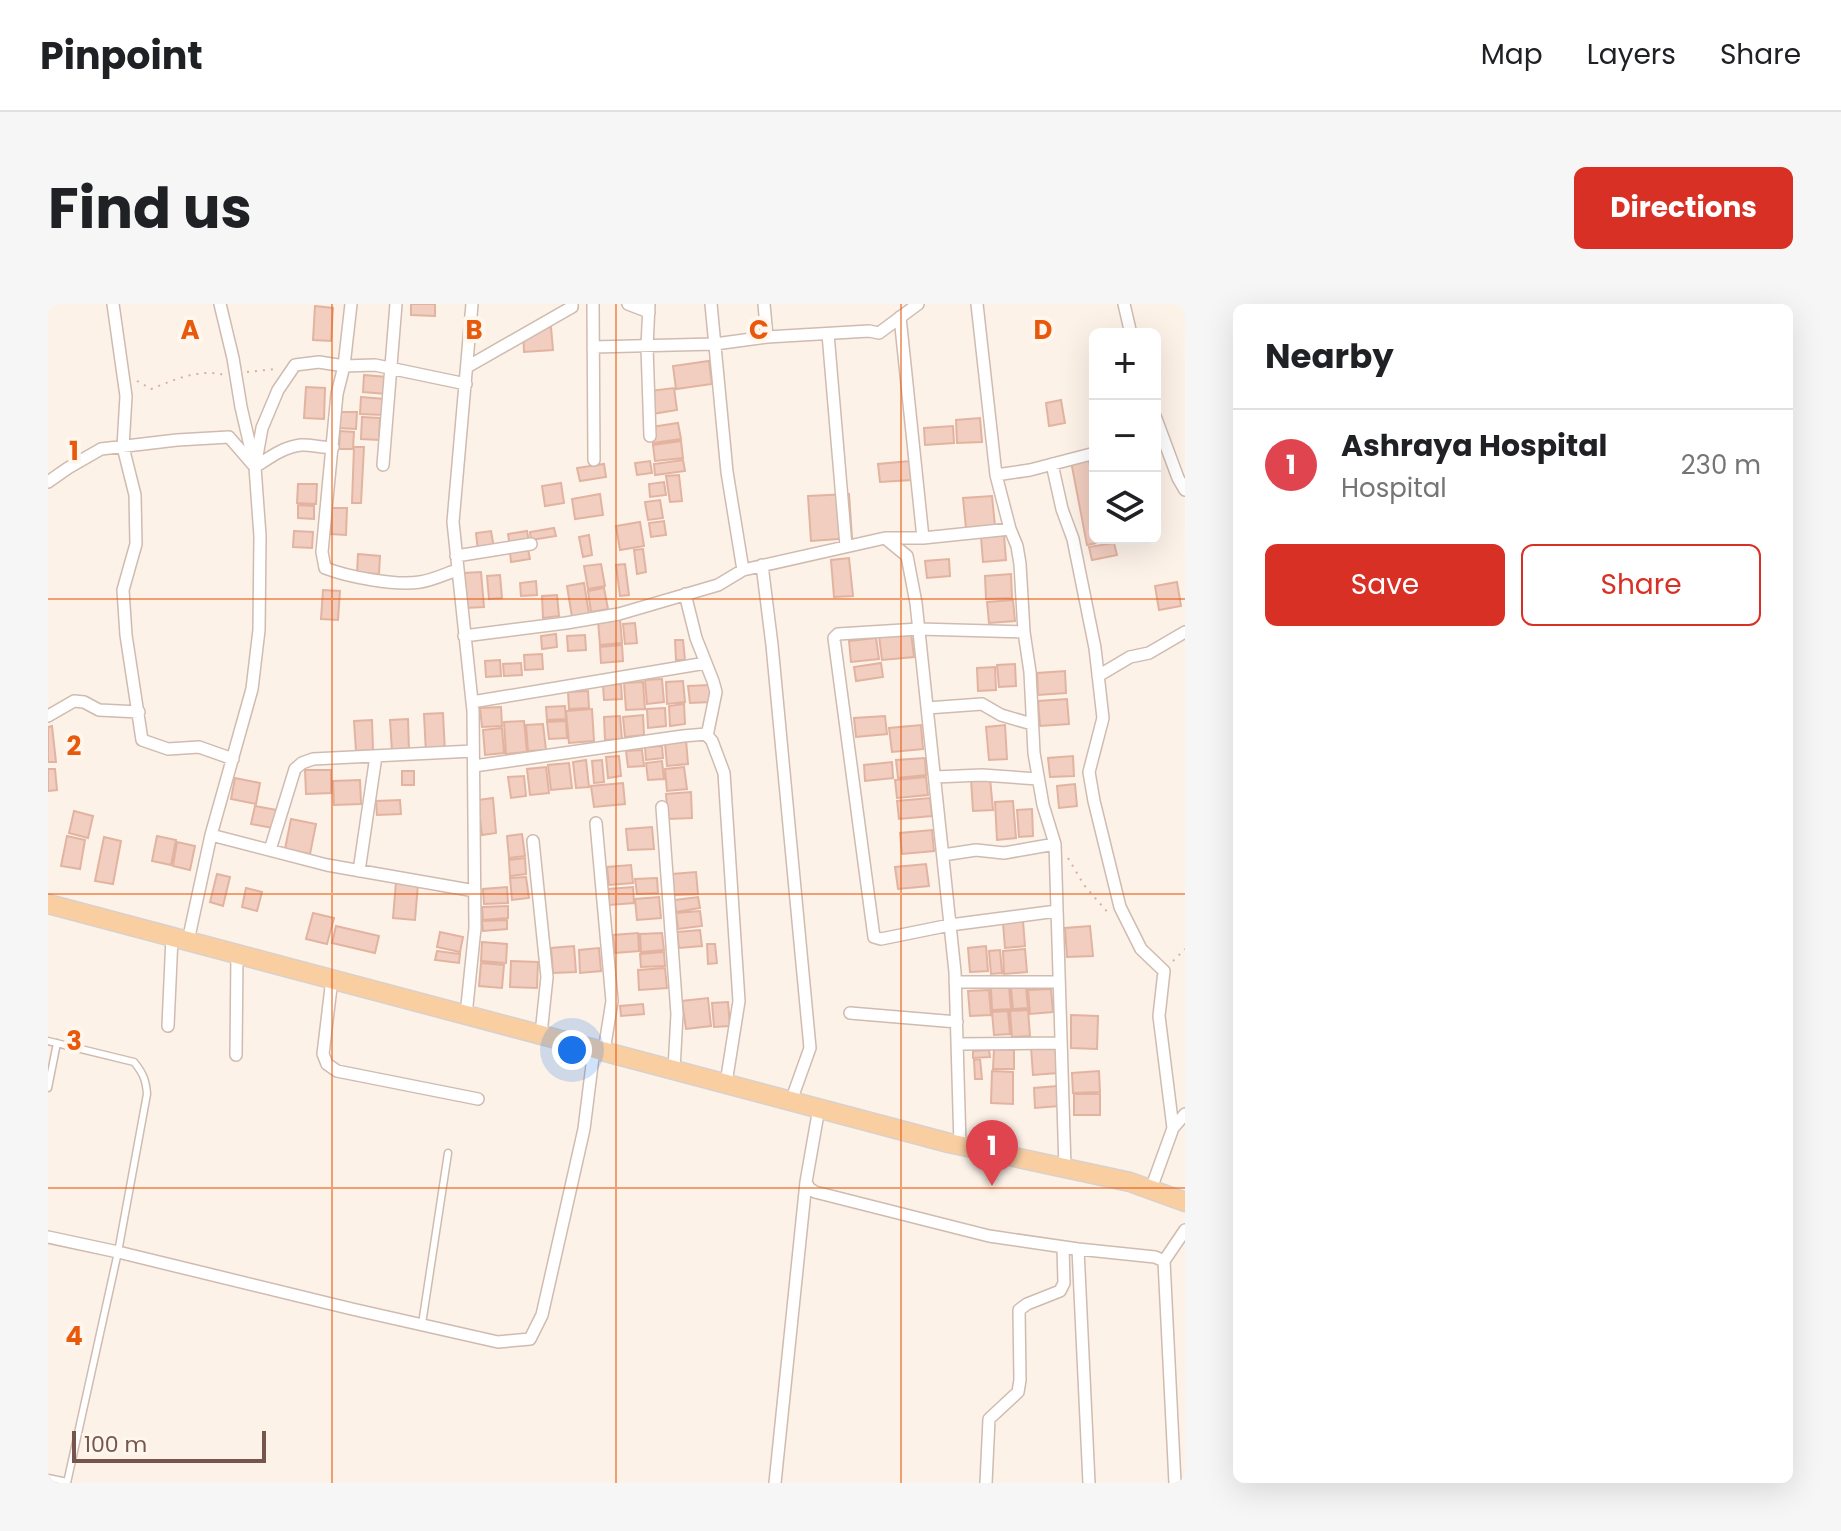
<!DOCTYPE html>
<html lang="en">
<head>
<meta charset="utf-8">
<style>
	:root { --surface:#fff; --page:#f6f6f6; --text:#202124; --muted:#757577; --line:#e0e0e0; --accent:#d93025 }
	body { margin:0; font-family:Poppins,sans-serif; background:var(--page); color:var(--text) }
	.controls { position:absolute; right:24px; top:24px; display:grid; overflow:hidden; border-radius:12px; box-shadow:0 8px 32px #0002 }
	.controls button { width:72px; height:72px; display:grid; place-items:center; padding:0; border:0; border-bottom:2px solid var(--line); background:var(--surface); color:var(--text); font:40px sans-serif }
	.scale { position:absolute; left:24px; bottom:20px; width:194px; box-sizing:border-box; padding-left:8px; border:4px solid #76564c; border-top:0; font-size:22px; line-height:28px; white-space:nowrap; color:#76564c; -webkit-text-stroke:6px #fff6ee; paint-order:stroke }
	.you { position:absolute; left:524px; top:746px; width:28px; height:28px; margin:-20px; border:6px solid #fff; border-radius:50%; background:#1a73e8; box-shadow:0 0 0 12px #1a73e833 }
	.badge { display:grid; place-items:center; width:52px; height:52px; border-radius:50%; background:var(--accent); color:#fff; font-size:26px; font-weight:700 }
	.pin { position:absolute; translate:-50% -66px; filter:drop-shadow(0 2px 4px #0008) }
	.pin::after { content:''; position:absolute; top:42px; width:28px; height:24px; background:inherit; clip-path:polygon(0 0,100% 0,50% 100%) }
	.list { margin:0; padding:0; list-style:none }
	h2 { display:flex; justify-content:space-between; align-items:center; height:104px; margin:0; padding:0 32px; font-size:34px }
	h2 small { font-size:26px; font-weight:400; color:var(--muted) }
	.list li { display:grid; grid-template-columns:52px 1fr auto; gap:24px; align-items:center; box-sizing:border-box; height:112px; padding:0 32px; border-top:2px solid var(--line) }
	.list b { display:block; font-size:30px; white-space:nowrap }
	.list p { margin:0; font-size:26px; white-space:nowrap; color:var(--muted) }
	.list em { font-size:26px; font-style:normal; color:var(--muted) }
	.actions { display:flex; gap:16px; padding:24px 32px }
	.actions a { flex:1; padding:18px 0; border:2px solid var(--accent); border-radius:12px; text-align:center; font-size:28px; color:var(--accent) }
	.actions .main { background:var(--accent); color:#fff }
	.icon { flex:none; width:44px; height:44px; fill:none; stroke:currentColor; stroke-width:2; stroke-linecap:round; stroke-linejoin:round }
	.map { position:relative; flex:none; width:1137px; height:1179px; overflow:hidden; border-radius:12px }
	header { display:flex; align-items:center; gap:48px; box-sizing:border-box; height:112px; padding:0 40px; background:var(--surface); border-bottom:2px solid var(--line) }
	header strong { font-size:38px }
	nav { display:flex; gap:44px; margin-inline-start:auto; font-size:28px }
	.intro { display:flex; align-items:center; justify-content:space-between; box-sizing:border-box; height:192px; padding:0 48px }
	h1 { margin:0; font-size:56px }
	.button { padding:20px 36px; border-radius:12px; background:var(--accent); color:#fff; font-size:28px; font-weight:700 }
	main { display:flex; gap:48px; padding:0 48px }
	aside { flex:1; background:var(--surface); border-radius:12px; box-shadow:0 8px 32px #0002 }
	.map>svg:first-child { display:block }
</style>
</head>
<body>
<header>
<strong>Pinpoint</strong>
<nav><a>Map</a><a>Layers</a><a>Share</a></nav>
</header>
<div class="intro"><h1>Find us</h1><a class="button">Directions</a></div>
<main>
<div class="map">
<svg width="1137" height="1179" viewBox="0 0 1137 1179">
	<rect width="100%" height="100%" fill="#fcf2e8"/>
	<path fill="#f1cec0" stroke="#e3b3a1" stroke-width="2" d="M363,0H387V12L363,11Z
		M267,2L285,4L283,37L265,36Z
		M503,23L505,46L476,48L475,25Z
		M661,57L664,80L628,85L625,62Z
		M316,71L339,73L338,90L315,88Z
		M258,83L277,84L276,115L256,114Z
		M626,84L629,106L604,110L601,87Z
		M313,93L337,95L336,111L312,110Z
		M1013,96L1017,119L1001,122L998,99Z
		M292,108H309L308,125L291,124Z
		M314,113L332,114L331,136L313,135Z
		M932,114L934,138L909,139L908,116Z
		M630,119L633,135L605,139L603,123Z
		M905,122L906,139L877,141L876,124Z
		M292,127L306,128L305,145H291Z
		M633,137L635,154L607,157L605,141Z
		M306,143H316L313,199H304Z
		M1039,149L1046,179H1047V234L1068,235L1039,241L1022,152Z
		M635,156L637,167L607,171L606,160Z
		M602,157L604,169L589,171L587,159Z
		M862,157L864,176L832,178L830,160Z
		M556,160L558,173L532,177L529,164Z
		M631,171L634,197L622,198L618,172Z
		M616,178L618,191L602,193L601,180Z
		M513,179L516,199L497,202L494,182Z
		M250,180H269L268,200L249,199Z
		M552,190L555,211L527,215L524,195Z
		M801,190L804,234L763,237L760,192Z
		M944,192L947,222L918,224L915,194Z
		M612,196L615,214L600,216L597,198Z
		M250,201L266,202V215L250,214Z
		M284,204H299L298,231L283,230Z
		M616,217L618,231L603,233L601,219Z
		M592,218L596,242L572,246L568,222Z
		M506,224L508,232L483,236L482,228Z
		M246,227L265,228L264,244L245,243Z
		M443,227L446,244L430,247L428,229Z
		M479,227L481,238L462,242L460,230Z
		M541,231L544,251L535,253L531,233Z
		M956,231L958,256L935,258L933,233Z
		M1066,239L1069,251L1044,256L1041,243Z
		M480,245L482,255L463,258L462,248Z
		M595,245L598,268L589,270L586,246Z
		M310,250L332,252L331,270L309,269Z
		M801,254L805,292L786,293L783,256Z
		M901,255L902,272L879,274L877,257Z
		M553,260L557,282L540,285L536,262Z
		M577,260L581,291L572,292L568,261Z
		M433,268L436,303L418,304L415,269Z
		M963,270L964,294L938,295L937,272Z
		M452,271L454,294L441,295L439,272Z
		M488,277L489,291L473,292L472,279Z
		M1129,278L1133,302L1111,306L1107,282Z
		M536,279L541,310L524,313L519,282Z
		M556,284L560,305L543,308L540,287Z
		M275,286L292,287L290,316L273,315Z
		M509,291L511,312L495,314L494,292Z
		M965,296L967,317L941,319L939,298Z
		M572,315L574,339L552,341L550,317Z
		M587,319L589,339L577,340L575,320Z
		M863,328L866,353L834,356L831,332Z
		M508,330L509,343L494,345L493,332Z
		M537,331L538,346L520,347L519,332Z
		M828,334L831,355L803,358L801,337Z
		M627,336H635L637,356H628Z
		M574,341L575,357L553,359L552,343Z
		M494,350L495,365L477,366L476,351Z
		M452,356L453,372L438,373L437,357Z
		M473,359L474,371L456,372L455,360Z
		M833,359L835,373L808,377L806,363Z
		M967,360L968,382L951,383L949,361Z
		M947,363L948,386L930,387L929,364Z
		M1017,367L1018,389L990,391L989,369Z
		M614,375L616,398L599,400L597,376Z
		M635,377L637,398L619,400L618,378Z
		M595,378L597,405L578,406L576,379Z
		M573,380L574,395L556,396L555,381Z
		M662,381L663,398L642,399L640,382Z
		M540,387L541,404L521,405L520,388Z
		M1019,395L1021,420L992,422L990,397Z
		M636,400L637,420L622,422L621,402Z
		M517,402L518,415L499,416L498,403Z
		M453,403L454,422L434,423L432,404Z
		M617,404L618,422L600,424L599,405Z
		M544,405L546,437L521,439L518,407Z
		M395,409L397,449L378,450L376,410Z
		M595,411L596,431L577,433L575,413Z
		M572,412L574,435L557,436L556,413Z
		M837,412L839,430L808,433L806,414Z
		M360,415L361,447H344L342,416Z
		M324,416L325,446L308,447L306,417Z
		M476,417L479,448L458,450L456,418Z
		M518,417L519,434L501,435L499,418Z
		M495,420L498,446L480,447L478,421Z
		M873,421L875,445L844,448L841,424Z
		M957,421L959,455L941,456L938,423Z
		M4,422L8,458H0V423Z
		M454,424L456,449L437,451L435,426Z
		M638,436L640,460L619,462L617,439Z
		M614,442L615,454L598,456L597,443Z
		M594,446L596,462L580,463L578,447Z
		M571,452L573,472L560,474L558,453Z
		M1025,452L1026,472L1002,473L1000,454Z
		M877,454L878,471L850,474L848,456Z
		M538,456L541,483L528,484L525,458Z
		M554,456L556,478L546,479L544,457Z
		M614,457L616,475L600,476L598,459Z
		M844,458L845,474L817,477L816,461Z
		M521,459L524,484L503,486L500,461Z
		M498,463L501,489L482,491L479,465Z
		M636,463L639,485L619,487L617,465Z
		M0,465H7L9,486L0,487Z
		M257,466H283V489L258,490Z
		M354,467H366V481H354Z
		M476,472L478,492L463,494L460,473Z
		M878,473L880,491L849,494L847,476Z
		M187,474L212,479L208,500L183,495Z
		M942,474L945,506L925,507L923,475Z
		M312,476L313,500L286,501L285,477Z
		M575,479L577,500L546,503L543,482Z
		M1027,480L1029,502L1011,504L1009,482Z
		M643,488L644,514L620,515L618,490Z
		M445,494L448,529L434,531L430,496Z
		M882,494L884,512L851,515L849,497Z
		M352,496L353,510L329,511L328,497Z
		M965,497L968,534L949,536L947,498Z
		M207,502L229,506L225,524L203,520Z
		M984,505L985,532L971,533L969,506Z
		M26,507L45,512L40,534L21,529Z
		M243,515L268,520L262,550L237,545Z
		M604,523L606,545L580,546L578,525Z
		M884,526L886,547L854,550L852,529Z
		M474,530L477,552L461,554L459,532Z
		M19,532L37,536L32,565L13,562Z
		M109,532L128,536L123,561L104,557Z
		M56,533L73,537L65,580L47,577Z
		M129,538L147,542L142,566L125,562Z
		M477,554L478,570L462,572L461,556Z
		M878,560L881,582L850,585L847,563Z
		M583,561L585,579L561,581L559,563Z
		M648,568L650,590L626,591L624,570Z
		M169,570L182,573L175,602L162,598Z
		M478,573L481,594L464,596L462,574Z
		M609,574L610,589L589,590L587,575Z
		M348,578L370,580L367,616L345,614Z
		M459,583L460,599L436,600L435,585Z
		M585,583L586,599L561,601L560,585Z
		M198,584L214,588L209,607L194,603Z
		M611,593L613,614L589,616L587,595Z
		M650,593L652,604L628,608L626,596Z
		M460,602V614L435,616L434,603Z
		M652,607L654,622L630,625L628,609Z
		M265,609L286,614L279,640L258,635Z
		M459,616V625L435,627L434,617Z
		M975,617L977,642L957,644L955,619Z
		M288,622L331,632L327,649L284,639Z
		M1042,622L1045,652L1019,653L1017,624Z
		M652,626L654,642L631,644L629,628Z
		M392,628L415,633L412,648L389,643Z
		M590,629L591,647L567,649L565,631Z
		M614,629L616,646L593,648L592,630Z
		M434,638L459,640L458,659L433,657Z
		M659,640H667L669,659L660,660Z
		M526,642L528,668L505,669L503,644Z
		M938,642L940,667L922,668L920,644Z
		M551,644L553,667L532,669L531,646Z
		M977,645L979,668L956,670L955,647Z
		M952,646L954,669L943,670L941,647Z
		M389,647L412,650L411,659L387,656Z
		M616,648L617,662L593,663L592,650Z
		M463,657L490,658L489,684L462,683Z
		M433,659L456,661L454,684L431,682Z
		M617,664L619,684L591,686L590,666Z
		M961,683L963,705L944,706L943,684Z
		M963,684H978L980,704L965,705Z
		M1003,685L1005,708L982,710L980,686Z
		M941,686L943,711L922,712L920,687Z
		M660,694L663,722L638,725L634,697Z
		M680,698L682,722L666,723L664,699Z
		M595,700L596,710L573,712L572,702Z
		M980,706L982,732L964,733L962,707Z
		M960,707L962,730L946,731L944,708Z
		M1023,711L1050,712L1049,745L1023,744Z
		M1007,741L1010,769L985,771L983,743Z
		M946,745L966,746V765H945Z
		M941,746L942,753L925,754V747Z
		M932,755L934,775H927L926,756Z
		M944,767L965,768V800L943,799Z
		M1051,767L1052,788L1025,789L1024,769Z
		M1009,782L1011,802L987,804L986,784Z
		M1026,790H1052V811H1026Z"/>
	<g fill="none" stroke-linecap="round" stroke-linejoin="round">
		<g stroke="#d0bbb0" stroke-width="9">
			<path id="lane" d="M0,737L86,758C95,769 98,776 99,790L70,948L19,1179
				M0,784L9,739
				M374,1020L400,849
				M0,1174L19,1178"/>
		</g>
		<g stroke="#d0bbb0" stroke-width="14">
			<path id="street" d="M65,0L78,92L75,143L87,191L88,240L75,286L78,331L94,436L120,445L151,443L185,455
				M303,0L296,62L289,90L274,248L277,264C300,273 348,282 372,278C385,276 397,270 409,266
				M545,0L546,156
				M580,0L601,8
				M601,0L599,43L602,132
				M663,0L679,168L695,266
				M716,0L719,33
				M929,0L948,171
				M1076,0L1083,30
				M852,13L875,234
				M780,30L798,242
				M545,43L667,40L719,33L821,27L831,29L870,0
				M419,63L524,3V0
				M1107,112L1130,174L1137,186
				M1004,160L1014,205L1025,235L1047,344L1055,414L1041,468L1046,497L1072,603L1093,645L1116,667L1111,712L1125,824
				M335,161L348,0
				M207,163C221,154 235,143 253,141C264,140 274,145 285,143
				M0,178L20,164L53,145L129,136L181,133L207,163L214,124L230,86L247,61L271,58L296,62L327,61L418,80
				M962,225L969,242L972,260L976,328L982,368L986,449L995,501L1007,540L1017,864
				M837,234H875L962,225L948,171L982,166L1047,149
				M408,252L483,240
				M714,261L724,341L762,744L743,797
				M637,290L648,334L665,377L668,388L659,432
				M976,328L871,325L790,330L786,334L826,633L833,635L902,621L1009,607
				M416,332L518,319L571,310L670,281L695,266L837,234L859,252L868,299L907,668L912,841
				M1050,372L1082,353L1101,349L1137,328
				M424,398L658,359
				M879,404L934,400L953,411L984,420
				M0,412L26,397L36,398L51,406L91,408
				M426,462L635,432L658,430L664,437L676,469L691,697L678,779
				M887,473L934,471L990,475
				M614,503L629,710L626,766
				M548,519L564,697L556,747
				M163,531L279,561L427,587
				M485,537L499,673L493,730
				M222,546L247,465L254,459L265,455L425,447
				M895,551L928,546L956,549L1007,540
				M311,567L328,452
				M140,637L163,531L204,385L211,326L212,232L207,163L193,103L185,54L172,0
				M284,675L275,750L279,760L289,767L430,795
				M907,678H1011
				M802,709L909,718
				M418,711L427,624L425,407L405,218L424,0
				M120,722L124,633
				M909,740L1013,739
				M188,751L189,650
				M771,804L758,878L761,884L767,888L941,932L1030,945L1107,953L1116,957L1127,1179
				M1103,885L1125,824L1137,810
				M0,933L70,948L304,1005L450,1038L482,1035L494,1011L536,825L546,745
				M1030,945L1041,1179
				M1116,957L1137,926
				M727,1179L758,878
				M938,1179L941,1115L970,1088L972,1076L971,1006L979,1000L1012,987L1016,979L1015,943"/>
		</g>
		<g stroke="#d9d0cd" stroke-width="21">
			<path id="primary" d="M0,600L901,839L1082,878L1137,898"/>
		</g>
		<path stroke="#d6b1a3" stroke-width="2" stroke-dasharray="2 6" stroke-linecap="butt" d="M199,68L228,65
			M89,77L103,85C126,76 151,64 177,71
			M1020,554L1036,581L1061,610
			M1125,657L1137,645"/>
		<use href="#lane" stroke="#fff" stroke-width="6"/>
		<use href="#street" stroke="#fff" stroke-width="11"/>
		<use href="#primary" stroke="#f9cfa2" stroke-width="18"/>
	</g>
	<path fill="none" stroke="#e8590c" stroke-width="2" stroke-opacity="0.55" d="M284,0V1179M568,0V1179M853,0V1179M0,295H1137M0,590H1137M0,884H1137"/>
	<g font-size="26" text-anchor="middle" font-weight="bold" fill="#e8590c" stroke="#fff6ee" stroke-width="8" stroke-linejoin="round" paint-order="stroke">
		<text x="142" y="35">A</text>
		<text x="426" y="35">B</text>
		<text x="711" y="35">C</text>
		<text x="995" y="35">D</text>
		<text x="26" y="156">1</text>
		<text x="26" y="451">2</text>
		<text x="26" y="746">3</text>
		<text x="26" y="1041">4</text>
	</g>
</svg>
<div class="controls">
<button>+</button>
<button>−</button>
<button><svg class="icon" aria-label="layers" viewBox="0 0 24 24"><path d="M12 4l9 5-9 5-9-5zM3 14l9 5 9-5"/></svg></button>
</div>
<div class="scale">100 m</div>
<div class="you"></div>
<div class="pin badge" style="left:944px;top:882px;background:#e0444e">1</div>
</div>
<aside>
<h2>Nearby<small></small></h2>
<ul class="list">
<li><span class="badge" style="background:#e0444e">1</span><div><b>Ashraya Hospital</b><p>Hospital</p></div><em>230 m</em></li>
</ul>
<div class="actions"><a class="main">Save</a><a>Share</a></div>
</aside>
</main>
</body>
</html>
